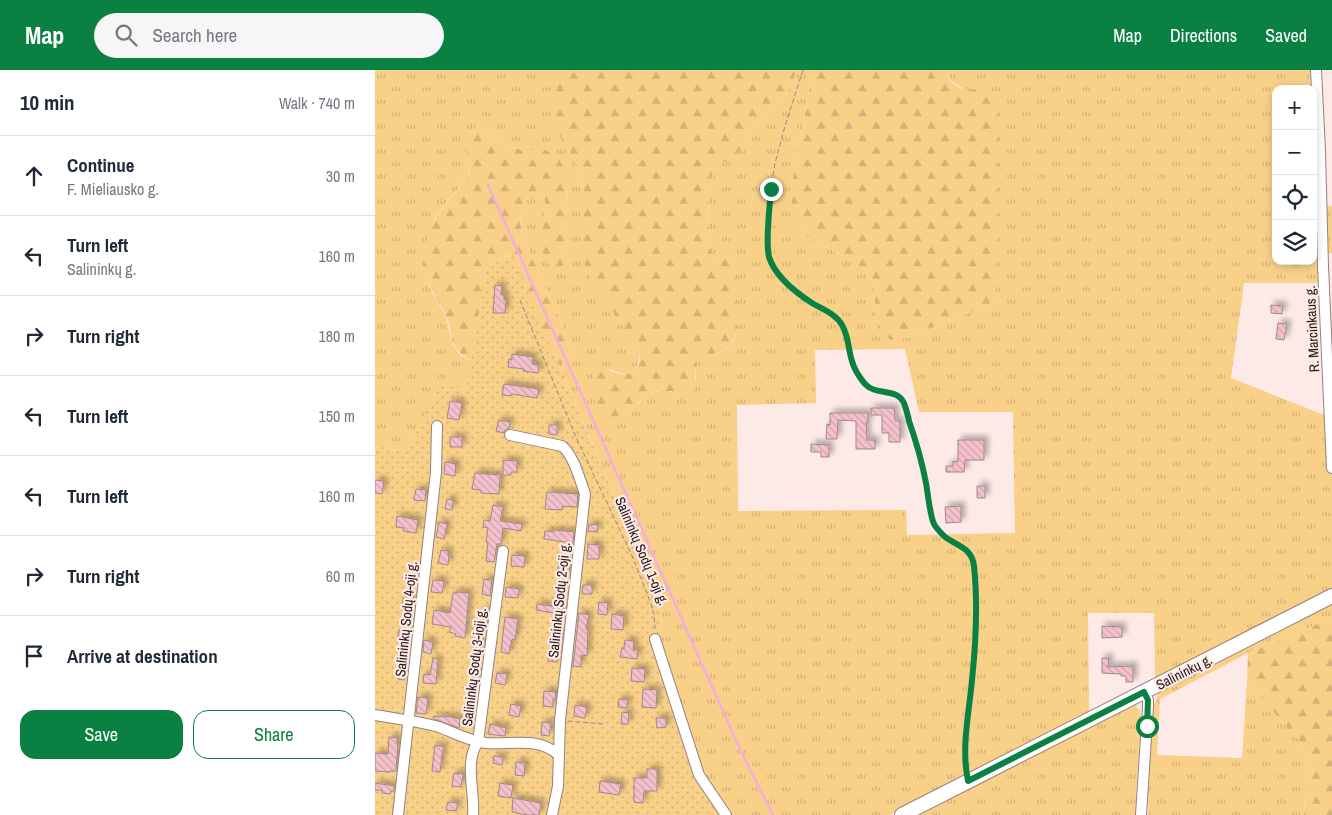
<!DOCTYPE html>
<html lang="en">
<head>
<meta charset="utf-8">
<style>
	:root { --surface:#fff; --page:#f6f6f7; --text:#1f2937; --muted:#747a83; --line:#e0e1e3; --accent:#0b8043 }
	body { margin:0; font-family:"Archivo Narrow",sans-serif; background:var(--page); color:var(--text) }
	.controls { position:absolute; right:15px; top:15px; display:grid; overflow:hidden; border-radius:10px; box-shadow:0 2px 8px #0003 }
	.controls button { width:45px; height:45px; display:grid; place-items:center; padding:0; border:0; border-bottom:1px solid var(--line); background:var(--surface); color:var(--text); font:25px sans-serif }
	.stop { position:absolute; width:15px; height:15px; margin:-11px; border:4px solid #0b8043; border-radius:50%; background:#fff }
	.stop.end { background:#0b8043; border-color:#fff; box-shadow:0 1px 5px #0008 }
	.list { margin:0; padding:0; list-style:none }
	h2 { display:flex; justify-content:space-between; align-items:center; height:65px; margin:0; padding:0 20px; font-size:21px }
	h2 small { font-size:16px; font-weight:400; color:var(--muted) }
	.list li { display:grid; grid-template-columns:32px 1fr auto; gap:15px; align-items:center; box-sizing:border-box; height:80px; padding:0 20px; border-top:1px solid var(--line) }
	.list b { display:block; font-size:19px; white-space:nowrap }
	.list p { margin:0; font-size:16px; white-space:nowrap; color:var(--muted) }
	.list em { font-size:16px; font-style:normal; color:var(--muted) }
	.actions { display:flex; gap:10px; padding:15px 20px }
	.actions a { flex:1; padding:11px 0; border:1px solid var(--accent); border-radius:15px; text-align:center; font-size:18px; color:var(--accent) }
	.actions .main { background:var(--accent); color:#fff }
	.icon { flex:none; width:28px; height:28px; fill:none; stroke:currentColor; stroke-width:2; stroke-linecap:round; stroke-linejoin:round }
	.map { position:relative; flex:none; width:957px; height:745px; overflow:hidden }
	header { display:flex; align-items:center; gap:30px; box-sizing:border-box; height:70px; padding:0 25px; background:var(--accent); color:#fff }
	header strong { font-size:24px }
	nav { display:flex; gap:28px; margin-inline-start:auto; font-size:18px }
	.search { width:350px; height:45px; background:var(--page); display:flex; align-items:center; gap:12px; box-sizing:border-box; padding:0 18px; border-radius:28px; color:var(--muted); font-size:19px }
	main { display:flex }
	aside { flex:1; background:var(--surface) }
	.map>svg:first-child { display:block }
</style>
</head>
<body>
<header>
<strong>Map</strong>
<div class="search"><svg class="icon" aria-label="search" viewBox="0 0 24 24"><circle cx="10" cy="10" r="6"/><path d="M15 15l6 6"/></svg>Search here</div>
<nav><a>Map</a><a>Directions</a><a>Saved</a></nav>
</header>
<main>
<aside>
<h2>10 min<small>Walk · 740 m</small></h2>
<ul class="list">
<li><svg class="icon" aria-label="ahead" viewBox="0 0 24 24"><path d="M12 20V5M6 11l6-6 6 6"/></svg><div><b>Continue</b><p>F. Mieliausko g.</p></div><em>30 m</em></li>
<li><svg class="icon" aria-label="left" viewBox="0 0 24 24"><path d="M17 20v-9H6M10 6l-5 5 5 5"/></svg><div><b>Turn left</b><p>Salininkų g.</p></div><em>160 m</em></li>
<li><svg class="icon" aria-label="right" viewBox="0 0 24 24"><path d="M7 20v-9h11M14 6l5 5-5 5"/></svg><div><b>Turn right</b></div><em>180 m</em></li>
<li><svg class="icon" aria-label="left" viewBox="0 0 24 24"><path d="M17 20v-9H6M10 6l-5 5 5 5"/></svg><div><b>Turn left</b></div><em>150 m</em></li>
<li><svg class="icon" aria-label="left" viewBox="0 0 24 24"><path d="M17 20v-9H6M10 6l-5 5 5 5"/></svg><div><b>Turn left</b></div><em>160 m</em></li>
<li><svg class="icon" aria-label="right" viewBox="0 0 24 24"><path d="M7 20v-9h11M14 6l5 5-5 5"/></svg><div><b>Turn right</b></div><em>60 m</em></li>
<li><svg class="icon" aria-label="arrive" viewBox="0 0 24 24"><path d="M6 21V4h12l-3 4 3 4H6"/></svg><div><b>Arrive at destination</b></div></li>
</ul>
<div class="actions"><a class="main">Save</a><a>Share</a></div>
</aside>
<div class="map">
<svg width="957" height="745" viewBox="0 0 957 745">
	<defs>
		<pattern id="grass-tufts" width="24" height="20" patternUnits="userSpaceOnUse" patternTransform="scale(1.25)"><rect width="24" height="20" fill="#f8d088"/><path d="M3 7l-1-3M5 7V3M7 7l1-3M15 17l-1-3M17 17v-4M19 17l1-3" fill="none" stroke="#d4b275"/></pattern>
		<pattern id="forest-firs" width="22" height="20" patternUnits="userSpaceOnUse" patternTransform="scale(1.25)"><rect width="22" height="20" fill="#f8d088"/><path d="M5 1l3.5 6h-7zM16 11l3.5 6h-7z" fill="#d4b275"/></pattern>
		<pattern id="garden-dots" width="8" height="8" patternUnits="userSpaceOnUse" patternTransform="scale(1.25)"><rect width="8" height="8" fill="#f8d088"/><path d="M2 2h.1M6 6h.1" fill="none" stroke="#d4b275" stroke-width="1.8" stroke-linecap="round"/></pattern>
		<pattern id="building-back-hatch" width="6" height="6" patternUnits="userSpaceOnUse" patternTransform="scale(1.25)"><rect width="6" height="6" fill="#f4c0cc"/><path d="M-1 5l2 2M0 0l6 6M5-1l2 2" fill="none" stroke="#d1a4ae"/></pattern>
		<filter id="shadow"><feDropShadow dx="4" dy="-4" stdDeviation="2.5" flood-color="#0004"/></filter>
	</defs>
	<rect width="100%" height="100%" fill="#fde9e6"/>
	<path fill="url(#grass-tufts)" fill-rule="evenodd" d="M0,0H174L188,73L200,89L209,117V142L265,285C261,307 253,307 234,299L252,347C267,329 279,313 304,325L321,310L320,296L322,290C341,283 358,282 362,260V194L358,190L340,186L336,181L333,159L334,110L339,98L367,80L372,67L381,51L393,43L417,16L421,0H438L417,113L421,156L429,164L490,199L498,213L503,258L517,270L535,267L621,231L592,20C582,15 574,12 571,0H935L936,19H901V191H938V91L940,137L957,136V183L941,185L943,213H869L856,308L949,345L957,344V520L780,610L779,543H713L714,643L515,745H360L328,705L285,570L286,534L185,297C197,281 196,280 190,261L147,165C144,146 144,140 155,124L165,122L170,129L169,145L193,181L190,163L193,115L170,80H148L131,76L105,57L89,73L94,88L95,97L92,107L59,149L50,204L55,218L71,247L78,275L84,284L96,291L91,320L66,314L32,381L0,376ZM530,279L544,342H638L640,463L532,465L531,440L363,441L362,335L441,333L440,280Z
		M957,533V548L873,583L785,629L782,685L867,688L872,612L933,681L929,745H773L774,686L779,635L783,624L788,620Z
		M760,634L765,641L766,647L760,745H539Z"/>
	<path fill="url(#forest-firs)" d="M174,0H421L417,16L393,43L381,51L372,67L367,80L340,98L334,110L333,159L336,181L341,186L358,190L362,194V260C357,282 341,283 322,290C319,299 321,311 319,322L313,325H303L296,321H281L265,331L252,347L238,353C236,352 232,350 231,349C225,345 216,321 216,314C216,310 217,305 220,303C229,295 237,303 246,304C257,306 266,296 265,285C264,282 262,277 260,274L217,212L210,195L206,170L209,142V117L200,89L188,73L182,58Z
		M438,0H571C575,19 591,21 607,19L616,30L624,47L621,231L535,267L517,270L508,266L503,258L498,213L490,199L429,164L421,156L417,140V113Z
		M105,57L131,76L148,80H170L182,86L191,101L193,115L190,163L193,181L189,195L182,197L172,194L168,186L167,172L170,129L165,122L155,124C144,140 144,147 147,165L190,261C196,280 197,281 185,297L136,184L112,196L96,291C70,275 81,268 71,246C56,215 39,201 54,164C56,158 58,151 62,146C69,137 76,128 83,119C86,115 90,111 92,107C100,91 90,87 89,73C88,63 96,58 105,57Z
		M957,548V745H929L933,681L872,612L873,583Z"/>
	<path fill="url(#garden-dots)" d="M137,184L286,535L285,570L328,705L360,745H0V376L32,381L66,313L91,320L112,196Z"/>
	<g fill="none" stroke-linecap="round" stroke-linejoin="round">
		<path stroke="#f3addf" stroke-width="2.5" d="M113,115L364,677L398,745"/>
	</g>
	<path fill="url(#building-back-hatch)" stroke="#9e888d" filter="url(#shadow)" d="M120,215L127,216L126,225L129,224V230H131L130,243H118Z
		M896,235L908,236L907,244L896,243Z
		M903,253L912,254L909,270L901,269Z
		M137,284L158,287L157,294L164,295L163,303L148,301L149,299L133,297L134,289L137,290Z
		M129,314L164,319L162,328L137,324L136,326L127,325Z
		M75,331L87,333L84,350L72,348Z
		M496,338H519L520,351H525V372H514V363H507V345H496Z
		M455,343H493V352H491L492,370H500V379H481V351L463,350L462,369H451L452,354L455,355Z
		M124,350L135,352L134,358L130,360L129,363L121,361Z
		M174,355H182V365L174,364Z
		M75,367H87V377H75Z
		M583,370H609V390H590L589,402H571V396H578V391L583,392Z
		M436,374L454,375V387H446V382H436Z
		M128,390L142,391V402H136V405H128Z
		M70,392L81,394L80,406L69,404Z
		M100,403L125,405L124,424L106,423V420L97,419Z
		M0,410L9,411L7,424L0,423Z
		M602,416H610V428H602Z
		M41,419L51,420L50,431L39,430Z
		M172,422L203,424L202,437L187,436V440L170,439Z
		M72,429L78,430L77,440L70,439Z
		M118,435L128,437L125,451L147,454L146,461L128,458L126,474H122L119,492L111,491L113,472H111L113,458L108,457L109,450L115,451Z
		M586,436V452L571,453L570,437Z
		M22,446L43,450L41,463L28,461L29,458L21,457Z
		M64,452L72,454L69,469L61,467Z
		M214,454L223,455L222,462L213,461Z
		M179,460L199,462L198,473L169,469L170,461L179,462Z
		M213,474L224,475V489H212Z
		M66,480L73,481V485H74L73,495L63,493Z
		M137,485L150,486L149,497L136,496Z
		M184,493L195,494L193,507L182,505Z
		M109,509L117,510L115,526L107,524Z
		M58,510L69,511L67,523L56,522Z
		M208,515H217V524H207Z
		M131,517L144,519L143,528L130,527Z
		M82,522L94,523L90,568L80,566L81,564L74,562L76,557L57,554L59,540L75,543L78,523H82Z
		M28,529L39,530L37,541L27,540Z
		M224,532L233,533L232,545L223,544Z
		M162,534L183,537V540L188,541L187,549L179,548V543L161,540Z
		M107,540L113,542L111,556L105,555Z
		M204,543L214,545L211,559H213L212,586L206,585V597L198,596Z
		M237,544L249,546L248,560L236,559Z
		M130,547L143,549L140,570L137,569L134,584L126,582Z
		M727,556L747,557V567L727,568Z
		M24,560L33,561L32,568L23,567Z
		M177,562L188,564L186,577H184L182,592L173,591Z
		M49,570L58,572L56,584L48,582Z
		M103,570L109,571L108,580H102Z
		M250,570L259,571L258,580H263L262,589L245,587L247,578L249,579Z
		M58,588L63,589L61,614L48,613L49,604L55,605Z
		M727,588H734L733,597L758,596V612H751V606H746V604L727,603Z
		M257,598L270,599L269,612L256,611Z
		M99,600L105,601L104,609L98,608Z
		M24,601L31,603L29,610L23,609Z
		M122,603L132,604L130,615L120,613Z
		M268,619L282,620L281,638L267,637Z
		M169,621L181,622L180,629H178V637L168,636Z
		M43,627L53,628L51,644L41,643Z
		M244,629L253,630L252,638L243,637Z
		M136,634L146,636L144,647L134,645Z
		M200,635L212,637L210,648L199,646Z
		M247,642L254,643L253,654H246Z
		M59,646L72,647V646L85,649L84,658L59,649Z
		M281,648H291V657L282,658Z
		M167,652L176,653L174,666L166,665Z
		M115,654L131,658L130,666L113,664Z
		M14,667L22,668V673H23L21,701H15V702L0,701V683L13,684Z
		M60,675L69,677L67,684L65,702L57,701Z
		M119,686L128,687L127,695L118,693Z
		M141,692L150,693L149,706L140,705Z
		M272,699H282V721H269L268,733L259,732V708H272Z
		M79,703L88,704L86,717L77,716Z
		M225,711L246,714L244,725L224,722Z
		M0,713L19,716V721H16L15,724L7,723V720H0Z
		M125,713L138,715L136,728L123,726Z
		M138,728L166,733L164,745H152L137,742Z
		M73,732L83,733L81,741L71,740Z"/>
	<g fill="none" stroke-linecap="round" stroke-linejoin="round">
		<g stroke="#96807c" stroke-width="12">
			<path id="minor" d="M941,0L945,81L948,196L957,398
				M135,365L187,376C199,386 205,410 210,424L185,650L183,716L177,745
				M280,569L324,705L351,745
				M0,645C21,649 43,651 64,657C80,663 94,671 111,673C137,675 163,666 184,685
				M23,745L61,402L62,356
				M98,745C100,722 89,691 103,672L128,481
				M766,745L773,636V630L769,622"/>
		</g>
		<g stroke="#96807c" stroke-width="16">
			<path id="secondary" d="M527,745L957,526"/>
		</g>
		<path stroke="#988a87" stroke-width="1" stroke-dasharray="5 2.5" stroke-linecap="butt" d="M428,0L410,56L400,93L396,119L393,155L394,186L398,197L407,207L418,219L437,233L456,243L467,254L474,272L477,291L486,309L492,316L498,320L518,323L524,326L528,332L538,362L550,406L559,453L568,466L586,475L594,483L599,494L601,554L597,610L591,661L589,680L591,700
			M145,230L200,365L258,488L276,534L279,545L280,559
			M193,651L228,654"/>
		<use href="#minor" stroke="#fff" stroke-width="10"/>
		<use href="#secondary" stroke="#fff" stroke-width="14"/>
	</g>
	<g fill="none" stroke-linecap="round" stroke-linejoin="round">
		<path stroke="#0b8043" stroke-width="6" d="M396,119C395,136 390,171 394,187C400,206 420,222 437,233C447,239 461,244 467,255C474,267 473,279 477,291C479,299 485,308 490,314C501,326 521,317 529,333C531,339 533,345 534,351C541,371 547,392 551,413C553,424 555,446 559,454C561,458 566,463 569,466C581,476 597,477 599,496C603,534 601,572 597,610C594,644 586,677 593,711L769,622L773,630L772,656"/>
	</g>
	<g text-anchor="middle" stroke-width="4.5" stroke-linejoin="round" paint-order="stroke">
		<g font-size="14" fill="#211917" stroke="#fde9e6">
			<text transform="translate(937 259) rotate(-93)" y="5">R. Marcinkaus g.</text>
			<text transform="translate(267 481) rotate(67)" y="5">Salininkų Sodų 1-oji g.</text>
			<text transform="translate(184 530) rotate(-84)" y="5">Salininkų Sodų 2-oji g.</text>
			<text transform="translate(31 549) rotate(-84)" y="5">Salininkų Sodų 4-oji g.</text>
			<text transform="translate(99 597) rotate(-83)" y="5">Salininkų Sodų 3-ioji g.</text>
			<text transform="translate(809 602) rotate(-27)" y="5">Salininkų g.</text>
		</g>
	</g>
</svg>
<div class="controls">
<button>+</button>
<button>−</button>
<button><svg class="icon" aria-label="locate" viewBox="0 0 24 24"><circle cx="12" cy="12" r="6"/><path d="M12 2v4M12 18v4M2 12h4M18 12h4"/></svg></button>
<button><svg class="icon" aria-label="layers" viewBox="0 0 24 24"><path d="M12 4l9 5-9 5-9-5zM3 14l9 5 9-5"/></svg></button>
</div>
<div class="stop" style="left:772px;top:656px"></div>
<div class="stop end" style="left:396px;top:119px"></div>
</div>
</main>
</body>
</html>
